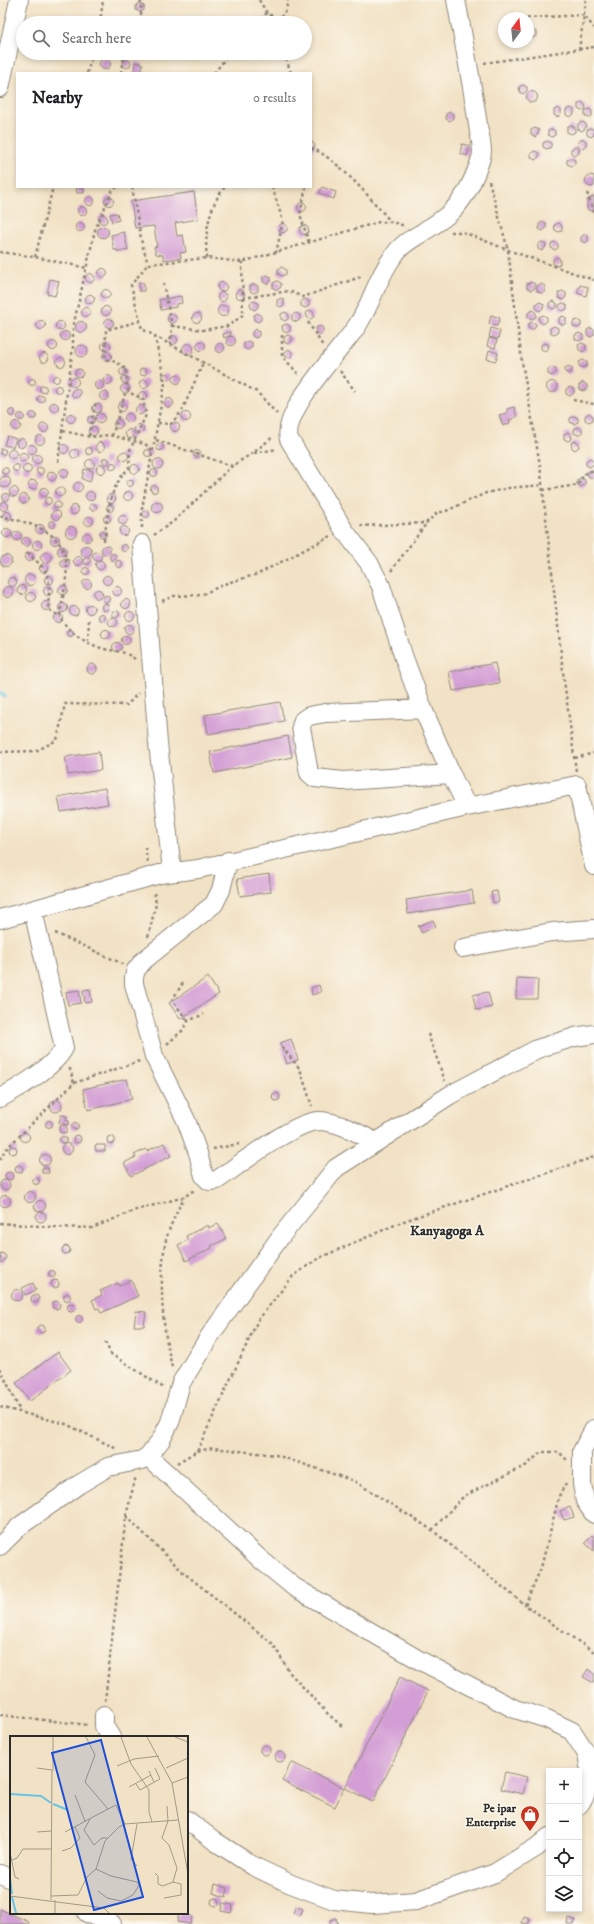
<!DOCTYPE html>
<html lang="en">
<head>
<meta charset="utf-8">
<style>
	:root { --surface:#fff; --page:#f2f2f2; --text:#202124; --muted:#757577; --line:#e0e0e0 }
	body { margin:0; font-family:"IM FELL DW Pica",serif; background:var(--page); color:var(--text) }
	.controls { position:absolute; right:12px; bottom:12px; display:grid; overflow:hidden; border-radius:0px; box-shadow:0 2px 6px #0003 }
	.controls button { width:36px; height:36px; display:grid; place-items:center; padding:0; border:0; border-bottom:1px solid var(--line); background:var(--surface); color:var(--text); font:20px sans-serif }
	.compass { position:absolute; left:498px; top:12px; width:36px; height:36px; border-radius:50%; background:var(--surface); box-shadow:0 2px 6px #0003; rotate:15deg }
	.list { margin:0; padding:0; list-style:none }
	h2 { display:flex; justify-content:space-between; align-items:center; height:52px; margin:0; padding:0 16px; font-size:17px }
	h2 small { font-size:13px; font-weight:400; color:var(--muted) }
	.icon { flex:none; width:22px; height:22px; fill:none; stroke:currentColor; stroke-width:2; stroke-linecap:round; stroke-linejoin:round }
	.map { position:relative; flex:none; width:594px; height:1924px; overflow:hidden }
	.search { position:absolute; background:var(--surface); box-shadow:0 2px 6px #0003; left:16px; top:16px; width:296px; height:44px; display:flex; align-items:center; gap:10px; box-sizing:border-box; padding:0 14px; border-radius:22px; color:var(--muted); font-size:15px }
	.panel { position:absolute; background:var(--surface); box-shadow:0 2px 6px #0003; left:16px; top:72px; width:296px; height:116px; border-radius:0px }
	.map>svg:first-child { display:block }
</style>
</head>
<body>
<div class="map">
<svg width="594" height="1924" viewBox="0 0 594 1924">
	<rect width="100%" height="100%" fill="#fbf7ec"/>
	<filter id="ink" filterUnits="userSpaceOnUse"><feTurbulence type="fractalNoise" baseFrequency=".025" numOctaves="2"/><feDisplacementMap in="SourceGraphic" scale="8" xChannelSelector="R" yChannelSelector="G"/><feConvolveMatrix kernelMatrix="1 2 1 2 8 2 1 2 1" color-interpolation-filters="sRGB"/></filter>
	<filter id="wash" filterUnits="userSpaceOnUse"><feTurbulence type="fractalNoise" baseFrequency=".012" numOctaves="4" result="noise"/><feDisplacementMap in="SourceGraphic" scale="16" xChannelSelector="R" yChannelSelector="G"/><feGaussianBlur stdDeviation="0.9" result="paint"/><feColorMatrix in="noise" values="0 0 0 0 0 0 0 0 0 0 0 0 0 0 0 0 0 1.4 0 .05"/><feComposite in="paint" operator="in"/></filter>
	<g filter="url(#wash)">
		<rect width="100%" height="100%" fill="#f2e2c5"/>
		<g fill="none" stroke-linecap="round" stroke-linejoin="round">
			<path stroke="#67c4e5" stroke-width="4" d="M0,693L5,696"/>
		</g>
		<g id="blocks">
			<path fill="#d39dd5" d="M140,3L144,6V10L140,12L136,10V6Z
				M533,30L536,32V36L533,38L529,36V32Z
				M126,53H134V56L130,58L126,56Z
				M99.5 64a5.5 5.5 0 1 1 11 0a5.5 5.5 0 1 1-11 0Z
				M127,59L131,62L130,66L127,68L123,66V62Z
				M135,62L143,64L141,73H134Z
				M523,85L527,87V91L523,94L520,92L519,87Z
				M526.5 97a5.5 5.5 0 1 1 11 0a5.5 5.5 0 1 1-11 0Z
				M582,102L585,105L586,109L582,111L578,109V104Z
				M558,108L561,110V114L558,117L554,115V110Z
				M570,108L574,110V114L570,117L566,115V110Z
				M589,109L592,111V116L589,118L585,116V111Z
				M450,112L453,114V118L450,121L446,119V114Z
				M582,122L586,124V128L582,131L578,129V124Z
				M571,125L575,128V132L571,134L567,132V127Z
				M535,128L539,130L538,134L535,137L531,134V130Z
				M591,128L594,130V135L591,137L587,135V130Z
				M552,129L555,131V135L552,137L548,135V131Z
				M583,139L586,141V145L583,148L578,146L579,141Z
				M311,141L315,145L314,149L311,151Z
				M547,141L551,143V147L547,149L543,147V143Z
				M462,144L470,146L467,156L460,153Z
				M575,147L579,149V153L575,156L571,153V149Z
				M535,151L539,153V157L535,160L531,157V153Z
				M571,158L575,160V164L572,166L567,164V160Z
				M591,175L594,176V186L592,187L588,186L585,182L586,178Z
				M76,187H84V193H77Z
				M322,187L336,192L334,199L319,193Z
				M194,192L198,219L175,223L177,236L183,235L186,252L180,253L181,258L164,260L163,255L156,254L154,247L157,246L154,226L135,228L131,201Z
				M594,196V213L587,209V200Z
				M104.5 201a4.5 4.5 0 1 1 9 0a4.5 4.5 0 1 1-9 0Z
				M85.5 201a4.5 4.5 0 1 1 9 0a4.5 4.5 0 1 1-9 0Z
				M297.5 207a4.5 4.5 0 1 1 9 0a4.5 4.5 0 1 1-9 0Z
				M77.5 211a4.5 4.5 0 1 1 9 0a4.5 4.5 0 1 1-9 0Z
				M117,213L119,220L112,222L110,214Z
				M98.5 219a4.5 4.5 0 1 1 9 0a4.5 4.5 0 1 1-9 0Z
				M543,222L546,224V228L543,231L539,229V224Z
				M75.5 227a4.5 4.5 0 1 1 9 0a4.5 4.5 0 1 1-9 0Z
				M559,223L562,226V230L559,232L555,230L554,225Z
				M278.5 228a4.5 4.5 0 1 1 9 0a4.5 4.5 0 1 1-9 0Z
				M299.5 230a4.5 4.5 0 1 1 9 0a4.5 4.5 0 1 1-9 0Z
				M97.5 232a5.5 5.5 0 1 1 11 0a5.5 5.5 0 1 1-11 0Z
				M124,232L128,250L118,252V250H114L111,235Z
				M585,234L588,237V241L585,243L581,241V237Z
				M542,242L546,244L545,248L542,251L538,249V244Z
				M554,242L558,244V248L555,250L551,248V244Z
				M557,257L560,259V264L557,266L553,264V259Z
				M282,267L286,270V274L282,276L278,274V269Z
				M98.5 273a4.5 4.5 0 1 1 9 0a4.5 4.5 0 1 1-9 0Z
				M85.5 278a4.5 4.5 0 1 1 9 0a4.5 4.5 0 1 1-9 0Z
				M267,275L271,277V281L267,284L263,282V277Z
				M50,279L59,281L55,296L47,294Z
				M277,281L281,283V287L277,290L273,288V283Z
				M139,282L144,283V291H139Z
				M531,282L535,284V288L531,290L527,288V284Z
				M217.5 287a4.5 4.5 0 1 1 9 0a4.5 4.5 0 1 1-9 0Z
				M254,284L258,286V291L254,293L250,291V286Z
				M541,284L545,286V291L542,293L537,291V286Z
				M580,285L588,287L586,296L577,293Z
				M235.5 294a4.5 4.5 0 1 1 9 0a4.5 4.5 0 1 1-9 0Z
				M101.5 294a4.5 4.5 0 1 1 9 0a4.5 4.5 0 1 1-9 0Z
				M562,291L566,293V297L563,300L559,298L558,293Z
				M217.5 297a4.5 4.5 0 1 1 9 0a4.5 4.5 0 1 1-9 0Z
				M85.5 299a4.5 4.5 0 1 1 9 0a4.5 4.5 0 1 1-9 0Z
				M181,296L182,303L176,304V307L161,310L159,300Z
				M281,298L284,300V305L281,307L277,305V300Z
				M305,299L309,301V306L305,308L301,306V301Z
				M254,301L258,303V307L255,310L251,308L250,303Z
				M553,301L557,303V307L553,309L549,307V303Z
				M540,302L544,304L543,308L540,311L536,309V304Z
				M563,303L567,305V309L563,311L559,309V305Z
				M217.5 311a5.5 5.5 0 1 1 11 0a5.5 5.5 0 1 1-11 0Z
				M101.5 311a4.5 4.5 0 1 1 9 0a4.5 4.5 0 1 1-9 0Z
				M81.5 312a4.5 4.5 0 1 1 9 0a4.5 4.5 0 1 1-9 0Z
				M310,310L314,313V317L310,319L307,317L306,313Z
				M532,310L536,313V317L532,319L528,317V313Z
				M285,312L289,315L288,319L285,321L281,319V314Z
				M258,313L261,316V320L258,322L254,320V315Z
				M296,313L300,315V319L297,322L292,320V315Z
				M192.5 318a4.5 4.5 0 1 1 9 0a4.5 4.5 0 1 1-9 0Z
				M167.5 319a4.5 4.5 0 1 1 9 0a4.5 4.5 0 1 1-9 0Z
				M491,315L500,318L497,326L489,324Z
				M543,315L547,317V321L543,324L539,321V317Z
				M563,316L566,318V323L563,325L559,323V318Z
				M104.5 323a4.5 4.5 0 1 1 9 0a4.5 4.5 0 1 1-9 0Z
				M577,320L581,322V326L578,328L573,326V322Z
				M36.5 325a4.5 4.5 0 1 1 9 0a4.5 4.5 0 1 1-9 0Z
				M75.5 327a5.5 5.5 0 1 1 11 0a5.5 5.5 0 1 1-11 0Z
				M55.5 326a4.5 4.5 0 1 1 9 0a4.5 4.5 0 1 1-9 0Z
				M532,322L536,324L535,328L532,330L528,328V324Z
				M286,324L290,326V331L287,333L283,331L282,326Z
				M320,326L323,328V332L320,335L316,332V328Z
				M554,326L558,328V332L554,334L550,332V328Z
				M491,328L500,331L498,339L489,337Z
				M591,328L594,330V335L591,337L587,335V330Z
				M256,329L259,332V336L256,338L252,336V332Z
				M60.5 336a4.5 4.5 0 1 1 9 0a4.5 4.5 0 1 1-9 0Z
				M230,332L231,335L224,338L223,334Z
				M579,333L583,335V339L579,341L575,339V335Z
				M288,335L292,337V341L288,344L284,342V337Z
				M168.5 340a4.5 4.5 0 1 1 9 0a4.5 4.5 0 1 1-9 0Z
				M226.5 341a4.5 4.5 0 1 1 9 0a4.5 4.5 0 1 1-9 0Z
				M489,338L497,340L495,348L487,346Z
				M248,341L252,343V347L248,350L244,348V343Z
				M48.5 346a4.5 4.5 0 1 1 9 0a4.5 4.5 0 1 1-9 0Z
				M196.5 346a4.5 4.5 0 1 1 9 0a4.5 4.5 0 1 1-9 0Z
				M101.5 346a4.5 4.5 0 1 1 9 0a4.5 4.5 0 1 1-9 0Z
				M545,343L549,345L548,349L545,351L541,349V345Z
				M582,343L586,345V349L583,352L579,350L578,345Z
				M182.5 349a5.5 5.5 0 1 1 11 0a5.5 5.5 0 1 1-11 0Z
				M215.5 348a4.5 4.5 0 1 1 9 0a4.5 4.5 0 1 1-9 0Z
				M76 351a6 6 0 1 1 12 0a6 6 0 1 1-12 0Z
				M289,349L292,352V356L289,358L285,356V352Z
				M489,350L498,353L496,361L487,359Z
				M102.5 356a4.5 4.5 0 1 1 9 0a4.5 4.5 0 1 1-9 0Z
				M39.5 358a4.5 4.5 0 1 1 9 0a4.5 4.5 0 1 1-9 0Z
				M56.5 362a4.5 4.5 0 1 1 9 0a4.5 4.5 0 1 1-9 0Z
				M583,360L587,362V366L583,368L579,366V362Z
				M569,366L572,368V372L569,374L565,372V368Z
				M552,367L556,369V373L552,376L548,374V369Z
				M119.5 372a3.5 3.5 0 1 1 7 0a3.5 3.5 0 1 1-7 0Z
				M139.5 372a3.5 3.5 0 1 1 7 0a3.5 3.5 0 1 1-7 0Z
				M75 373a4 4 0 1 1 8 0a4 4 0 1 1-8 0Z
				M162.5 377a3.5 3.5 0 1 1 7 0a3.5 3.5 0 1 1-7 0Z
				M172.5 379a4.5 4.5 0 1 1 9 0a4.5 4.5 0 1 1-9 0Z
				M52.5 379a3.5 3.5 0 1 1 7 0a3.5 3.5 0 1 1-7 0Z
				M103.5 380a4.5 4.5 0 1 1 9 0a4.5 4.5 0 1 1-9 0Z
				M121.5 380a3.5 3.5 0 1 1 7 0a3.5 3.5 0 1 1-7 0Z
				M69.5 382a4.5 4.5 0 1 1 9 0a4.5 4.5 0 1 1-9 0Z
				M28.5 382a3.5 3.5 0 1 1 7 0a3.5 3.5 0 1 1-7 0Z
				M139.5 384a4.5 4.5 0 1 1 9 0a4.5 4.5 0 1 1-9 0Z
				M94.5 385a4.5 4.5 0 1 1 9 0a4.5 4.5 0 1 1-9 0Z
				M546.5 387a5.5 5.5 0 1 1 11 0a5.5 5.5 0 1 1-11 0Z
				M583,382L587,385V389L583,391L579,389V385Z
				M120.5 389a4.5 4.5 0 1 1 9 0a4.5 4.5 0 1 1-9 0Z
				M39.5 389a3.5 3.5 0 1 1 7 0a3.5 3.5 0 1 1-7 0Z
				M54.5 389a3.5 3.5 0 1 1 7 0a3.5 3.5 0 1 1-7 0Z
				M570,387L574,389V393L570,396L566,394V389Z
				M71.5 393a4.5 4.5 0 1 1 9 0a4.5 4.5 0 1 1-9 0Z
				M99.5 396a4.5 4.5 0 1 1 9 0a4.5 4.5 0 1 1-9 0Z
				M138.5 396a4.5 4.5 0 1 1 9 0a4.5 4.5 0 1 1-9 0Z
				M37.5 399a3.5 3.5 0 1 1 7 0a3.5 3.5 0 1 1-7 0Z
				M164.5 403a4.5 4.5 0 1 1 9 0a4.5 4.5 0 1 1-9 0Z
				M49.5 407a4.5 4.5 0 1 1 9 0a4.5 4.5 0 1 1-9 0Z
				M117.5 407a4.5 4.5 0 1 1 9 0a4.5 4.5 0 1 1-9 0Z
				M92.5 408a4.5 4.5 0 1 1 9 0a4.5 4.5 0 1 1-9 0Z
				M135.5 410a4.5 4.5 0 1 1 9 0a4.5 4.5 0 1 1-9 0Z
				M514,407L517,417L509,420L510,423L503,426L499,415L507,413V409Z
				M8.5 413a3.5 3.5 0 1 1 7 0a3.5 3.5 0 1 1-7 0Z
				M181.5 417a4.5 4.5 0 1 1 9 0a4.5 4.5 0 1 1-9 0Z
				M29.5 416a3.5 3.5 0 1 1 7 0a3.5 3.5 0 1 1-7 0Z
				M589,413L593,416V420L589,422L585,420V416Z
				M17.5 417a3.5 3.5 0 1 1 7 0a3.5 3.5 0 1 1-7 0Z
				M66.5 418a4.5 4.5 0 1 1 9 0a4.5 4.5 0 1 1-9 0Z
				M95.5 418a4.5 4.5 0 1 1 9 0a4.5 4.5 0 1 1-9 0Z
				M124.5 418a4.5 4.5 0 1 1 9 0a4.5 4.5 0 1 1-9 0Z
				M574,416L578,418V422L574,424L570,422V418Z
				M87.5 420a3.5 3.5 0 1 1 7 0a3.5 3.5 0 1 1-7 0Z
				M113.5 424a4.5 4.5 0 1 1 9 0a4.5 4.5 0 1 1-9 0Z
				M11.5 426a4.5 4.5 0 1 1 9 0a4.5 4.5 0 1 1-9 0Z
				M170.5 427a4.5 4.5 0 1 1 9 0a4.5 4.5 0 1 1-9 0Z
				M39.5 428a4.5 4.5 0 1 1 9 0a4.5 4.5 0 1 1-9 0Z
				M134.5 429a4.5 4.5 0 1 1 9 0a4.5 4.5 0 1 1-9 0Z
				M88.5 431a4.5 4.5 0 1 1 9 0a4.5 4.5 0 1 1-9 0Z
				M578,427L582,429V433L578,435L574,433V429Z
				M125.5 434a4.5 4.5 0 1 1 9 0a4.5 4.5 0 1 1-9 0Z
				M568,432L571,435L572,439L568,441L564,439V434Z
				M35.5 440a4.5 4.5 0 1 1 9 0a4.5 4.5 0 1 1-9 0Z
				M7,436L16,439L13,447L4,445Z
				M16.5 443a4.5 4.5 0 1 1 9 0a4.5 4.5 0 1 1-9 0Z
				M575,441L579,443V447L575,450L572,448L571,443Z
				M95.5 447a4.5 4.5 0 1 1 9 0a4.5 4.5 0 1 1-9 0Z
				M156.5 447a3.5 3.5 0 1 1 7 0a3.5 3.5 0 1 1-7 0Z
				M59.5 449a4.5 4.5 0 1 1 9 0a4.5 4.5 0 1 1-9 0Z
				M27.5 449a4.5 4.5 0 1 1 9 0a4.5 4.5 0 1 1-9 0Z
				M85.5 451a3.5 3.5 0 1 1 7 0a3.5 3.5 0 1 1-7 0Z
				M1,448L6,450L4,455L0,454Z
				M7.5 454a4.5 4.5 0 1 1 9 0a4.5 4.5 0 1 1-9 0Z
				M144.5 453a3.5 3.5 0 1 1 7 0a3.5 3.5 0 1 1-7 0Z
				M70.5 454a4.5 4.5 0 1 1 9 0a4.5 4.5 0 1 1-9 0Z
				M193.5 454a3.5 3.5 0 1 1 7 0a3.5 3.5 0 1 1-7 0Z
				M119.5 456a4.5 4.5 0 1 1 9 0a4.5 4.5 0 1 1-9 0Z
				M18.5 457a4.5 4.5 0 1 1 9 0a4.5 4.5 0 1 1-9 0Z
				M32.5 459a4.5 4.5 0 1 1 9 0a4.5 4.5 0 1 1-9 0Z
				M102.5 461a3.5 3.5 0 1 1 7 0a3.5 3.5 0 1 1-7 0Z
				M590,458L594,461V464L590,467L586,465V461Z
				M153 464a5 5 0 1 1 10 0a5 5 0 1 1-10 0Z
				M85.5 464a4.5 4.5 0 1 1 9 0a4.5 4.5 0 1 1-9 0Z
				M109.5 466a3.5 3.5 0 1 1 7 0a3.5 3.5 0 1 1-7 0Z
				M22.5 469a4.5 4.5 0 1 1 9 0a4.5 4.5 0 1 1-9 0Z
				M130.5 469a4.5 4.5 0 1 1 9 0a4.5 4.5 0 1 1-9 0Z
				M96.5 469a4.5 4.5 0 1 1 9 0a4.5 4.5 0 1 1-9 0Z
				M12.5 468a3.5 3.5 0 1 1 7 0a3.5 3.5 0 1 1-7 0Z
				M1.5 471a3.5 3.5 0 1 1 7 0a3.5 3.5 0 1 1-7 0Z
				M36.5 471a3.5 3.5 0 1 1 7 0a3.5 3.5 0 1 1-7 0Z
				M59.5 473a4.5 4.5 0 1 1 9 0a4.5 4.5 0 1 1-9 0Z
				M84,469L93,471L90,482L82,479Z
				M150.5 473a3.5 3.5 0 1 1 7 0a3.5 3.5 0 1 1-7 0Z
				M592,470L594,471V477L592,478L588,476V472Z
				M47.5 476a4.5 4.5 0 1 1 9 0a4.5 4.5 0 1 1-9 0Z
				M-0.5 482a5.5 5.5 0 1 1 11 0a5.5 5.5 0 1 1-11 0Z
				M581,478L585,480V484L581,487L577,484V480Z
				M126.5 483a3.5 3.5 0 1 1 7 0a3.5 3.5 0 1 1-7 0Z
				M28.5 485a4.5 4.5 0 1 1 9 0a4.5 4.5 0 1 1-9 0Z
				M73.5 487a4.5 4.5 0 1 1 9 0a4.5 4.5 0 1 1-9 0Z
				M150.5 489a3.5 3.5 0 1 1 7 0a3.5 3.5 0 1 1-7 0Z
				M9.5 492a4.5 4.5 0 1 1 9 0a4.5 4.5 0 1 1-9 0Z
				M55.5 492a4.5 4.5 0 1 1 9 0a4.5 4.5 0 1 1-9 0Z
				M39.5 492a4.5 4.5 0 1 1 9 0a4.5 4.5 0 1 1-9 0Z
				M123.5 496a4.5 4.5 0 1 1 9 0a4.5 4.5 0 1 1-9 0Z
				M85.5 496a4.5 4.5 0 1 1 9 0a4.5 4.5 0 1 1-9 0Z
				M2.5 497a3.5 3.5 0 1 1 7 0a3.5 3.5 0 1 1-7 0Z
				M19.5 499a4.5 4.5 0 1 1 9 0a4.5 4.5 0 1 1-9 0Z
				M106.5 499a4.5 4.5 0 1 1 9 0a4.5 4.5 0 1 1-9 0Z
				M44.5 501a3.5 3.5 0 1 1 7 0a3.5 3.5 0 1 1-7 0Z
				M151.5 507a5.5 5.5 0 1 1 11 0a5.5 5.5 0 1 1-11 0Z
				M53.5 505a3.5 3.5 0 1 1 7 0a3.5 3.5 0 1 1-7 0Z
				M-0.5 506a4.5 4.5 0 1 1 9 0a4.5 4.5 0 1 1-9 0Z
				M89.5 507a3.5 3.5 0 1 1 7 0a3.5 3.5 0 1 1-7 0Z
				M106.5 508a3.5 3.5 0 1 1 7 0a3.5 3.5 0 1 1-7 0Z
				M69.5 510a4.5 4.5 0 1 1 9 0a4.5 4.5 0 1 1-9 0Z
				M142.5 514a3.5 3.5 0 1 1 7 0a3.5 3.5 0 1 1-7 0Z
				M51.5 515a4.5 4.5 0 1 1 9 0a4.5 4.5 0 1 1-9 0Z
				M2.5 516a4.5 4.5 0 1 1 9 0a4.5 4.5 0 1 1-9 0Z
				M118.5 520a4.5 4.5 0 1 1 9 0a4.5 4.5 0 1 1-9 0Z
				M103.5 519a3.5 3.5 0 1 1 7 0a3.5 3.5 0 1 1-7 0Z
				M84.5 521a4.5 4.5 0 1 1 9 0a4.5 4.5 0 1 1-9 0Z
				M48.5 524a3.5 3.5 0 1 1 7 0a3.5 3.5 0 1 1-7 0Z
				M35.5 529a4.5 4.5 0 1 1 9 0a4.5 4.5 0 1 1-9 0Z
				M65.5 532a5.5 5.5 0 1 1 11 0a5.5 5.5 0 1 1-11 0Z
				M119.5 531a4.5 4.5 0 1 1 9 0a4.5 4.5 0 1 1-9 0Z
				M2.5 533a4.5 4.5 0 1 1 9 0a4.5 4.5 0 1 1-9 0Z
				M99.5 534a3.5 3.5 0 1 1 7 0a3.5 3.5 0 1 1-7 0Z
				M12.5 536a4.5 4.5 0 1 1 9 0a4.5 4.5 0 1 1-9 0Z
				M82.5 537a4.5 4.5 0 1 1 9 0a4.5 4.5 0 1 1-9 0Z
				M50.5 540a4.5 4.5 0 1 1 9 0a4.5 4.5 0 1 1-9 0Z
				M21.5 542a4.5 4.5 0 1 1 9 0a4.5 4.5 0 1 1-9 0Z
				M32.5 545a4.5 4.5 0 1 1 9 0a4.5 4.5 0 1 1-9 0Z
				M120.5 548a3.5 3.5 0 1 1 7 0a3.5 3.5 0 1 1-7 0Z
				M80.5 551a5.5 5.5 0 1 1 11 0a5.5 5.5 0 1 1-11 0Z
				M101.5 550a4.5 4.5 0 1 1 9 0a4.5 4.5 0 1 1-9 0Z
				M57.5 551a4.5 4.5 0 1 1 9 0a4.5 4.5 0 1 1-9 0Z
				M92.5 556a4.5 4.5 0 1 1 9 0a4.5 4.5 0 1 1-9 0Z
				M45,552L49,553L52,557L50,562L46,564L48,567L47,571L44,573L39,569L40,566L44,563L40,558L41,555Z
				M24.5 557a4.5 4.5 0 1 1 9 0a4.5 4.5 0 1 1-9 0Z
				M109.5 557a3.5 3.5 0 1 1 7 0a3.5 3.5 0 1 1-7 0Z
				M0.5 561a5.5 5.5 0 1 1 11 0a5.5 5.5 0 1 1-11 0Z
				M73.5 561a4.5 4.5 0 1 1 9 0a4.5 4.5 0 1 1-9 0Z
				M83.5 561a3.5 3.5 0 1 1 7 0a3.5 3.5 0 1 1-7 0Z
				M60.5 563a4.5 4.5 0 1 1 9 0a4.5 4.5 0 1 1-9 0Z
				M95.5 565a4.5 4.5 0 1 1 9 0a4.5 4.5 0 1 1-9 0Z
				M115.5 564a3.5 3.5 0 1 1 7 0a3.5 3.5 0 1 1-7 0Z
				M82.5 571a3.5 3.5 0 1 1 7 0a3.5 3.5 0 1 1-7 0Z
				M24.5 580a5.5 5.5 0 1 1 11 0a5.5 5.5 0 1 1-11 0Z
				M102.5 580a4.5 4.5 0 1 1 9 0a4.5 4.5 0 1 1-9 0Z
				M44.5 580a4.5 4.5 0 1 1 9 0a4.5 4.5 0 1 1-9 0Z
				M7.5 582a4.5 4.5 0 1 1 9 0a4.5 4.5 0 1 1-9 0Z
				M82.5 584a4.5 4.5 0 1 1 9 0a4.5 4.5 0 1 1-9 0Z
				M17.5 590a4.5 4.5 0 1 1 9 0a4.5 4.5 0 1 1-9 0Z
				M58.5 590a4.5 4.5 0 1 1 9 0a4.5 4.5 0 1 1-9 0Z
				M2.5 592a5.5 5.5 0 1 1 11 0a5.5 5.5 0 1 1-11 0Z
				M112.5 591a4.5 4.5 0 1 1 9 0a4.5 4.5 0 1 1-9 0Z
				M43.5 591a4.5 4.5 0 1 1 9 0a4.5 4.5 0 1 1-9 0Z
				M93.5 594a4.5 4.5 0 1 1 9 0a4.5 4.5 0 1 1-9 0Z
				M26.5 597a4.5 4.5 0 1 1 9 0a4.5 4.5 0 1 1-9 0Z
				M102.5 599a3.5 3.5 0 1 1 7 0a3.5 3.5 0 1 1-7 0Z
				M121.5 604a4.5 4.5 0 1 1 9 0a4.5 4.5 0 1 1-9 0Z
				M41.5 606a4.5 4.5 0 1 1 9 0a4.5 4.5 0 1 1-9 0Z
				M58.5 608a4.5 4.5 0 1 1 9 0a4.5 4.5 0 1 1-9 0Z
				M101.5 607a3.5 3.5 0 1 1 7 0a3.5 3.5 0 1 1-7 0Z
				M85.5 609a4.5 4.5 0 1 1 9 0a4.5 4.5 0 1 1-9 0Z
				M69.5 611a4.5 4.5 0 1 1 9 0a4.5 4.5 0 1 1-9 0Z
				M112.5 614a3.5 3.5 0 1 1 7 0a3.5 3.5 0 1 1-7 0Z
				M125.5 616a4.5 4.5 0 1 1 9 0a4.5 4.5 0 1 1-9 0Z
				M98.5 617a3.5 3.5 0 1 1 7 0a3.5 3.5 0 1 1-7 0Z
				M53.5 618a4.5 4.5 0 1 1 9 0a4.5 4.5 0 1 1-9 0Z
				M108.5 622a4.5 4.5 0 1 1 9 0a4.5 4.5 0 1 1-9 0Z
				M124.5 629a4.5 4.5 0 1 1 9 0a4.5 4.5 0 1 1-9 0Z
				M101.5 634a4.5 4.5 0 1 1 9 0a4.5 4.5 0 1 1-9 0Z
				M66.5 633a3.5 3.5 0 1 1 7 0a3.5 3.5 0 1 1-7 0Z
				M121.5 640a4.5 4.5 0 1 1 9 0a4.5 4.5 0 1 1-9 0Z
				M112.5 647a4.5 4.5 0 1 1 9 0a4.5 4.5 0 1 1-9 0Z
				M495,663L499,683L453,691L449,672Z
				M87 669a5 5 0 1 1 10 0a5 5 0 1 1-10 0Z
				M280,702L284,721L208,734L205,715Z
				M288,736L292,757L214,773L210,752Z
				M99,752L101,770L68,775L65,757Z
				M105,788L108,804L61,812L58,797Z
				M269,874L271,892L240,896L237,879Z
				M472,890L474,903L408,914L406,900Z
				M497,891L499,902L493,903L491,892Z
				M433,920L436,926L422,933L418,926Z
				M208,977L219,994L180,1019L169,1003Z
				M517,978L538,979L537,999H516Z
				M319,985L321,992L312,995L311,988Z
				M90,989L92,1002L85,1003L83,990Z
				M79,990L81,1003L68,1005L66,992Z
				M488,992L492,1007L476,1010L473,995Z
				M291,1039L298,1060L287,1064L280,1043Z
				M127,1079L132,1099L88,1110L83,1089Z
				M272 1097a4 4 0 1 1 8 0a4 4 0 1 1-8 0Z
				M50 1106a6 6 0 1 1 12 0a6 6 0 1 1-12 0Z
				M61,1115L67,1116L66,1120L69,1121L68,1125L59,1123Z
				M45.5 1124a3.5 3.5 0 1 1 7 0a3.5 3.5 0 1 1-7 0Z
				M71.5 1126a3.5 3.5 0 1 1 7 0a3.5 3.5 0 1 1-7 0Z
				M59 1129a4 4 0 1 1 8 0a4 4 0 1 1-8 0Z
				M20.5 1137a4.5 4.5 0 1 1 9 0a4.5 4.5 0 1 1-9 0Z
				M73 1139a4 4 0 1 1 8 0a4 4 0 1 1-8 0Z
				M107 1140a4 4 0 1 1 8 0a4 4 0 1 1-8 0Z
				M59.5 1140a3.5 3.5 0 1 1 7 0a3.5 3.5 0 1 1-7 0Z
				M164,1143L171,1156L131,1176L124,1163L136,1157L134,1155L146,1149L147,1151Z
				M61.5 1149a5.5 5.5 0 1 1 11 0a5.5 5.5 0 1 1-11 0Z
				M95,1145H105V1151H96Z
				M9 1150a4 4 0 1 1 8 0a4 4 0 1 1-8 0Z
				M39.5 1160a5.5 5.5 0 1 1 11 0a5.5 5.5 0 1 1-11 0Z
				M15 1169a4 4 0 1 1 8 0a4 4 0 1 1-8 0Z
				M42,1168H48L49,1173H42Z
				M5 1176a4 4 0 1 1 8 0a4 4 0 1 1-8 0Z
				M32.5 1181a3.5 3.5 0 1 1 7 0a3.5 3.5 0 1 1-7 0Z
				M0 1185a5 5 0 1 1 10 0a5 5 0 1 1-10 0Z
				M24.5 1197a5.5 5.5 0 1 1 11 0a5.5 5.5 0 1 1-11 0Z
				M-0.5 1201a5.5 5.5 0 1 1 11 0a5.5 5.5 0 1 1-11 0Z
				M34.5 1206a5.5 5.5 0 1 1 11 0a5.5 5.5 0 1 1-11 0Z
				M36 1217a5 5 0 1 1 10 0a5 5 0 1 1-10 0Z
				M218,1223L226,1239L211,1246L212,1248L186,1261L178,1245L188,1240L186,1236L208,1225L209,1228Z
				M62 1250a4 4 0 1 1 8 0a4 4 0 1 1-8 0Z
				M0,1253L4,1254L6,1257L4,1261L1,1263Z
				M48.5 1274a3.5 3.5 0 1 1 7 0a3.5 3.5 0 1 1-7 0Z
				M131,1280L138,1296L101,1313L99,1308L96,1309L92,1300L102,1295L100,1291L118,1283L119,1286Z
				M51 1284a4 4 0 1 1 8 0a4 4 0 1 1-8 0Z
				M33,1283L36,1290L25,1295L22,1288Z
				M11.5 1295a5.5 5.5 0 1 1 11 0a5.5 5.5 0 1 1-11 0Z
				M63.5 1297a3.5 3.5 0 1 1 7 0a3.5 3.5 0 1 1-7 0Z
				M31 1299a4 4 0 1 1 8 0a4 4 0 1 1-8 0Z
				M52 1305a4 4 0 1 1 8 0a4 4 0 1 1-8 0Z
				M67 1308a4 4 0 1 1 8 0a4 4 0 1 1-8 0Z
				M136,1311L146,1312L144,1326H134Z
				M75.5 1319a3.5 3.5 0 1 1 7 0a3.5 3.5 0 1 1-7 0Z
				M37 1329a4 4 0 1 1 8 0a4 4 0 1 1-8 0Z
				M58,1352L71,1370L30,1401L16,1383Z
				M570,1507L574,1517L564,1520L560,1511Z
				M592,1535L594,1537V1551L585,1543Z
				M588,1669L594,1673V1683L583,1677Z
				M400,1677L428,1691L373,1802L345,1788Z
				M260 1750a5 5 0 1 1 10 0a5 5 0 1 1-10 0Z
				M275 1757a5 5 0 1 1 10 0a5 5 0 1 1-10 0Z
				M291,1762L344,1788L335,1807L282,1781Z
				M505,1772L527,1777L523,1794L501,1789Z
				M215,1884L228,1888L226,1897L213,1893Z
				M211 1902a4 4 0 1 1 8 0a4 4 0 1 1-8 0Z
				M222,1903L233,1905L231,1913L221,1911Z
				M296,1906L303,1909L300,1916L293,1913Z
				M0,1909L29,1922L28,1924H0Z
				M179,1913L192,1916L190,1924L177,1922Z
				M524,1917L530,1919L529,1924L522,1923Z
				M568,1918L575,1920L573,1924H567Z
				M333,1919H336L338,1924H330V1921Z"/>
		</g>
	</g>
	<g filter="url(#ink)">
		<use href="#blocks" fill-opacity="0" stroke="#8e8678" stroke-width="1"/>
		<g fill="none" stroke-linecap="round" stroke-linejoin="round">
			<g stroke="#8e8678" stroke-width="20">
				<path id="minor" d="M456,0C464,42 472,83 478,125C479,134 484,149 481,158C475,177 465,199 450,213C443,219 434,225 426,230C415,238 403,242 395,254C378,275 372,303 357,326C341,350 281,411 289,439L344,530L369,563L381,586L404,658L423,709L451,774L467,807L577,785L594,866
					M0,88L19,0
					M142,544L158,743L172,871
					M423,709L325,713L309,716L303,720L301,727L309,773L315,778L343,781L451,774
					M228,861L221,890L214,904L143,961L136,970L134,977V984L154,1056L186,1120L198,1153L204,1176L209,1181L217,1180C239,1165 294,1122 318,1121C338,1121 359,1134 376,1142
					M0,919L160,874L198,869L467,807
					M463,948L552,932L594,929
					M0,1098C19,1088 54,1067 64,1048L33,910
					M594,1429L582,1451V1484L585,1501L594,1514
					M148,1456L260,1559L294,1587L419,1660L515,1709L547,1719L572,1731L587,1754L591,1776L584,1798L579,1805
					M0,1546L20,1526L78,1485L108,1467L142,1460L148,1456L161,1440L170,1422L181,1383L209,1337L281,1236L336,1168L450,1095L537,1049L575,1037L594,1034
					M104,1715V1726L111,1737
					M187,1820L216,1842L253,1866L291,1884L334,1900L372,1904L416,1901L495,1873L537,1847L549,1837
					M0,1874L11,1879
					M87,1913L112,1924"/>
			</g>
			<path stroke="#8e8678" stroke-width="2.5" stroke-dasharray="3 3" stroke-linecap="butt" d="M141,0V23
				M259,0L267,13L279,20
				M527,18L584,15L594,28
				M100,23L103,0
				M256,23L267,13
				M279,23V20L286,10L288,0
				M579,50L586,0
				M284,53L291,73
				M484,63L594,47
				M87,73L93,53
				M121,73L122,64L126,53
				M214,73L230,53
				M311,148C336,157 373,201 391,222
				M489,181L508,250L522,362L540,465L564,680L576,771
				M132,187L142,244L148,264
				M272,187L283,221L276,253
				M306,187L300,214L309,243
				M587,193L594,212
				M451,232H463L508,250L594,280
				M0,252L35,257L87,268
				M35,257L53,187
				M207,258C204,235 209,205 225,187
				M163,283L172,326L171,345
				M243,298L289,291L303,297L363,276
				M308,322L323,346
				M172,326L203,330L228,326L243,315L242,262
				M282,335V356L300,376
				M340,371L355,391
				M573,400L594,404
				M277,414L257,392L142,329L131,285L148,264L207,258L242,262L379,222H392L405,226
				M158,423L171,424L182,411L203,363
				M63,431L91,437L109,435L145,444L153,450
				M89,436L96,401
				M112,436L125,394L128,392L126,369L116,362L105,359L106,330L140,321
				M156,440L232,466
				M254,453L277,449
				M58,462L73,347V327L95,230L113,189L118,187
				M543,490L578,485L584,474L594,470
				M0,516C35,524 72,533 66,577C65,591 61,604 60,617C69,633 87,644 104,649C118,652 124,650 136,660
				M360,526L426,523L437,513L446,511L486,493L509,488L542,485
				M142,528V509L165,383L155,337
				M154,535L174,521L232,466L253,453L274,436
				M104,541C108,514 108,488 129,468L130,450L146,415L143,399L128,392
				M27,553C52,573 50,578 48,609L60,617
				M391,571L426,524
				M162,601L174,596L201,595L227,583L258,574L331,536
				M88,641L89,617
				M0,752L36,751L57,740L65,704L127,705L138,693
				M575,758L594,753
				M145,847L148,863
				M55,933L123,964
				M148,937L156,904L154,891
				M183,983L172,1000L188,1021
				M428,1034L445,1081
				M167,1044L182,1031L188,1021L204,1014
				M282,1047L300,1069L312,1106
				M74,1083L140,1061
				M213,1149L239,1144
				M0,1160L6,1149L74,1083L69,1066
				M0,1223L51,1227L92,1228L136,1210L184,1197L196,1189
				M105,1342L111,1354L164,1388
				M172,1367C163,1330 159,1289 164,1251C166,1232 176,1214 184,1197
				M0,1368L20,1411
				M0,1407L66,1424L117,1449
				M197,1451L258,1320L293,1276L319,1258L404,1221L594,1157
				M177,1463L197,1451L213,1448L276,1455L354,1481L432,1530L525,1605
				M566,1483L559,1496L541,1568L525,1605L594,1652
				M126,1516L184,1573L273,1644L290,1673L328,1714L343,1727
				M432,1530L464,1496L527,1465L541,1452H559L567,1460
				M105,1701L126,1516L136,1476
				M0,1715L89,1725"/>
			<use href="#minor" stroke="#fff" stroke-width="18"/>
		</g>
	</g>
	<defs>
		<g id="shop-pin" transform="scale(1)"><path d="M0 17L-7.5 6A9.5 9.5 0 1 1 7.5 6Z" fill="#c8321e" stroke="#fbf7ec"/><path d="M-5-2.5h2.3a2.7 3.5 0 0 1 5.4 0H5L5.5 6h-11ZM-1.5-2.5h3a1.5 2.3 0 0 0-3 0Z" fill="#fff"/></g>
	</defs>
	<g fill-rule="evenodd">
		<use href="#shop-pin" x="530" y="1815"/>
	</g>
	<g text-anchor="middle" stroke-width="3" stroke-linejoin="round" paint-order="stroke">
		<g font-size="12" font-weight="bold" fill="#2b2b2b" stroke="#fbf7ec" text-anchor="end">
			<text x="516" y="1812">Pe ipar<tspan x="516" dy="14">Enterprise</tspan></text>
		</g>
		<g font-size="14" font-weight="bold" fill="#2b2b2b" stroke="#fbf7ec">
			<text x="447" y="1235">Kanyagoga A</text>
		</g>
	</g>
	<g transform="translate(10 1736)">
		<rect width="178" height="178" fill="#f2e2c5"/>
		<path fill="none" stroke="#67c4e5" stroke-width="2" d="M0,58L31,60L41,67M43,68L58,74M0,142L2,158M2,161L6,177"/>
		<path fill="none" stroke="#a29987" stroke-width="1" d="M76,1L85,19L75,46L98,73L106,69L115,88L168,84M111,1L121,28L139,54V76L142,86M137,1L162,47L178,138M165,1L178,6M107,30L124,23L149,20M27,32L42,34L41,160M156,32L178,22M43,35V1M139,35L144,46M162,47L178,41M126,48L130,54L150,43L145,32M119,51L141,39M65,59L75,85M80,83L74,94L84,109L92,102H97M27,96L41,95M55,96L98,73M52,115L61,112L70,102L65,91M0,116L5,141L9,143M2,124L7,122L13,113H42M127,130L121,123L127,88M86,133L101,140L127,146L129,149L123,159L111,165L97,162L88,155M145,137L148,140V148L153,150L163,146L167,132L159,109L152,102L158,85L157,70M0,160L94,172L99,177M154,162L171,159V148L163,146M41,164V160L68,159L77,141L86,133L95,105L109,91L115,88M45,177V164"/>
		<path fill="#1d4ed8" fill-opacity="0.15" stroke="#1d4ed8" stroke-width="2" d="M91,4L133,161L84,174L42,17Z"/>
		<rect width="178" height="178" fill="none" stroke="#2b2b2b" stroke-width="2"/>
	</g>
</svg>
<div class="controls">
<button>+</button>
<button>−</button>
<button><svg class="icon" aria-label="locate" viewBox="0 0 24 24"><circle cx="12" cy="12" r="6"/><path d="M12 2v4M12 18v4M2 12h4M18 12h4"/></svg></button>
<button><svg class="icon" aria-label="layers" viewBox="0 0 24 24"><path d="M12 4l9 5-9 5-9-5zM3 14l9 5 9-5"/></svg></button>
</div>
<svg class="compass" viewBox="-18 -18 36 36"><path d="M0-13l5 13h-10z" fill="#e53935"/><path d="M0 13l5-13h-10z" fill="#757577"/></svg>
<div class="search"><svg class="icon" aria-label="search" viewBox="0 0 24 24"><circle cx="10" cy="10" r="6"/><path d="M15 15l6 6"/></svg>Search here</div>
<section class="panel">
<h2>Nearby<small>0 results</small></h2>
<ul class="list">
</ul>
</section>
</div>
</body>
</html>
